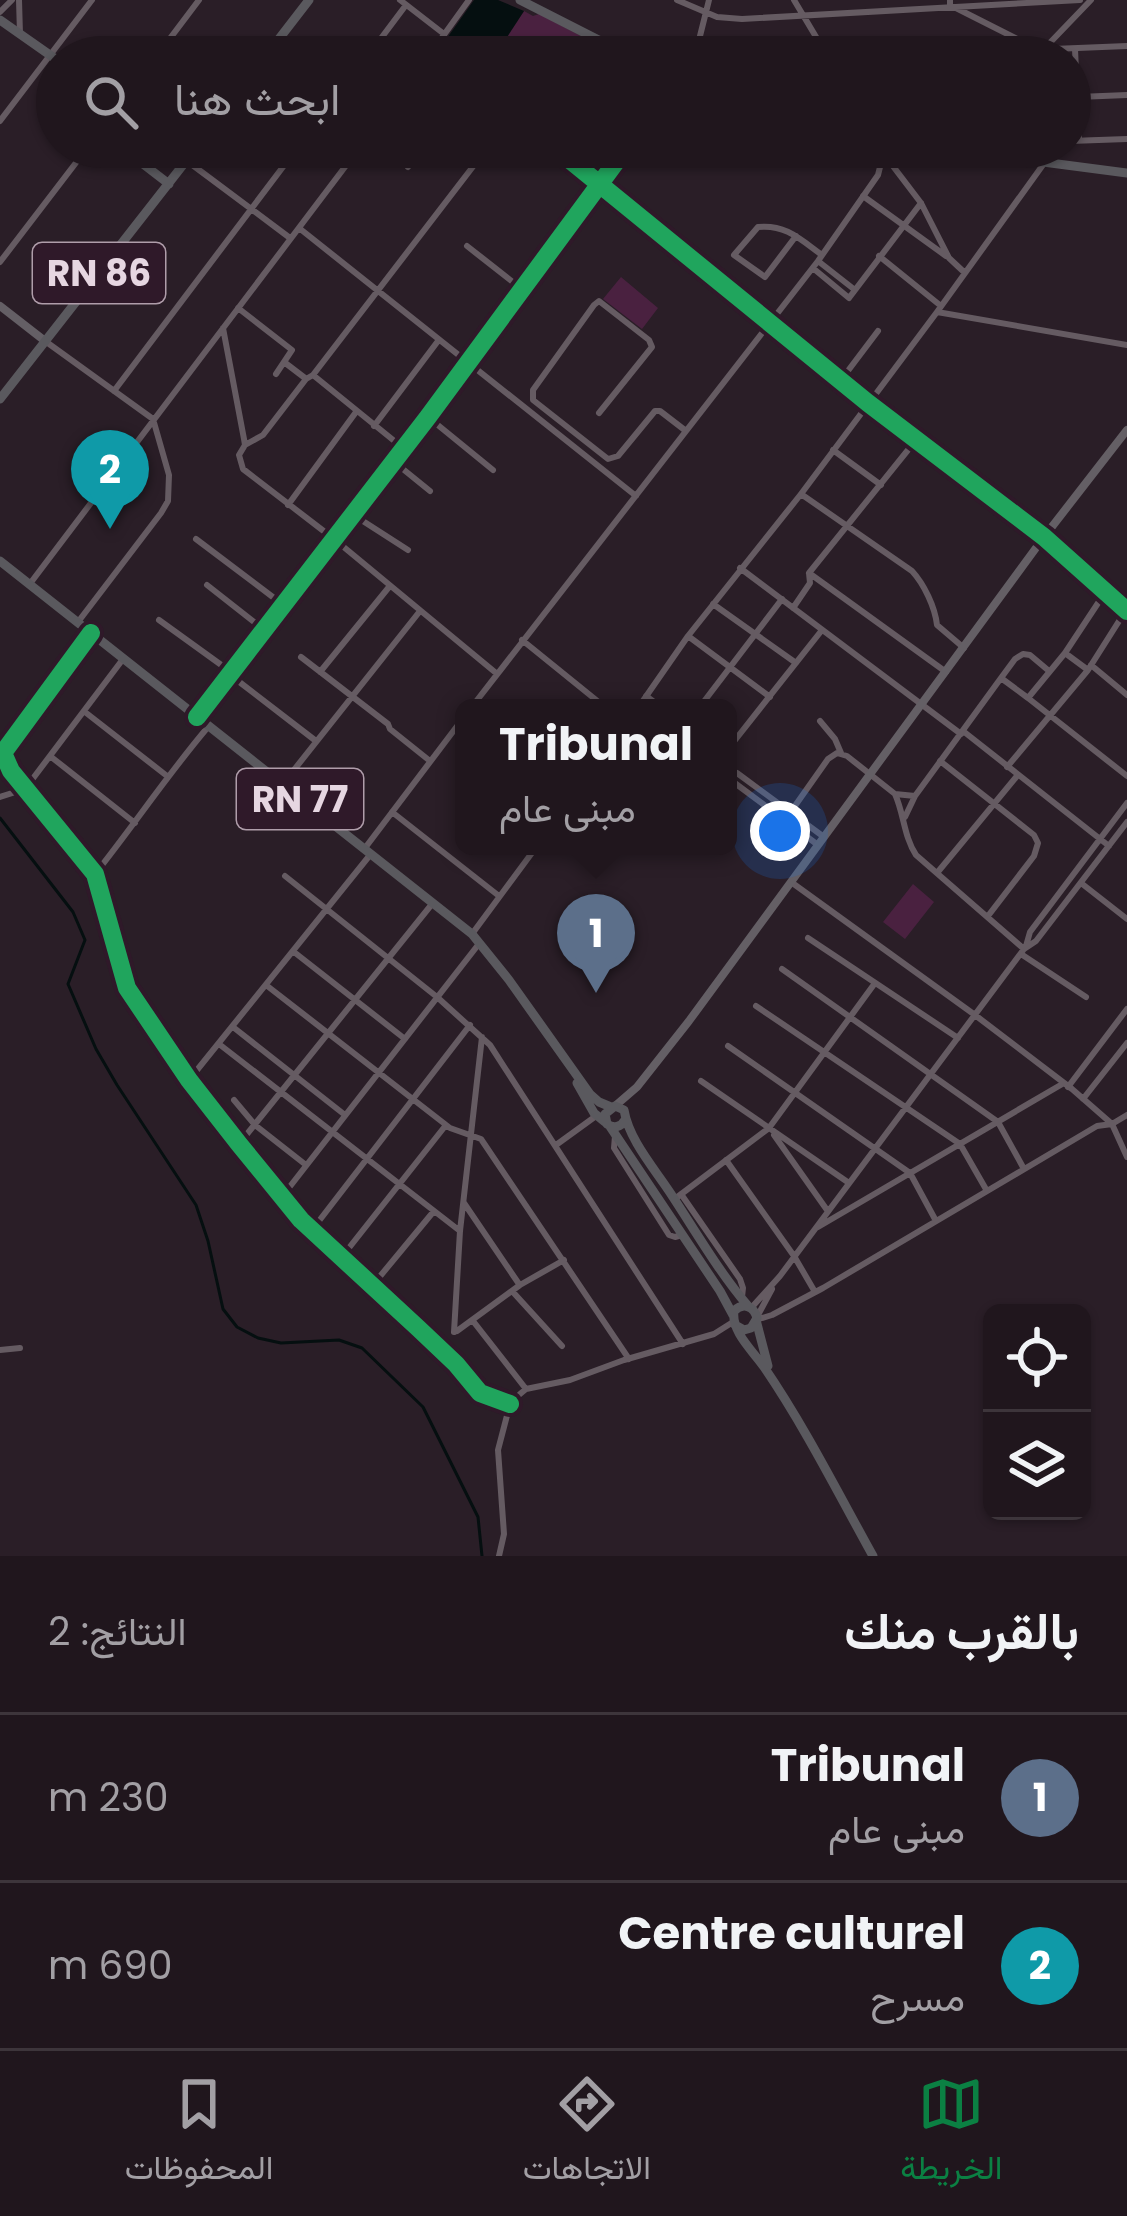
<!DOCTYPE html>
<html lang="ar">
<head>
<meta charset="utf-8">
<style>
	:root { --surface:#20161d; --page:#281f26; --text:#f1f3f6; --muted:#a29fa4; --line:#3d353b; --accent:#0b8043 }
	body { margin:0; font-family:Poppins,Vazirmatn,sans-serif; background:var(--page); color:var(--text); direction:rtl }
	.controls { position:absolute; right:36px; bottom:36px; display:grid; overflow:hidden; border-radius:18px; box-shadow:0 3px 9px #0004 }
	.controls button { width:108px; height:108px; display:grid; place-items:center; padding:0; border:0; border-bottom:3px solid var(--line); background:var(--surface); color:var(--text); font:60px sans-serif }
	.you { position:absolute; left:780px; top:831px; width:42px; height:42px; margin:-30px; border:9px solid #fff; border-radius:50%; background:#1a73e8; box-shadow:0 0 0 18px #1a73e833 }
	.badge { display:grid; place-items:center; width:78px; height:78px; border-radius:50%; background:var(--accent); color:#fff; font-size:39px; font-weight:700 }
	.pin { position:absolute; translate:-50% -99px; filter:drop-shadow(0 3px 6px #0008) }
	.pin::after { content:''; position:absolute; top:63px; width:42px; height:36px; background:inherit; clip-path:polygon(0 0,100% 0,50% 100%) }
	.popup { position:absolute; left:455px; top:699px; width:282px; height:156px; box-sizing:border-box; display:grid; place-content:center; border-radius:18px; background:var(--surface); filter:drop-shadow(0 3px 9px #0005); font-size:39px; white-space:nowrap; color:var(--muted) }
	.popup b { font-size:45px; color:var(--text) }
	.popup::after { content:''; position:absolute; left:50%; top:100%; margin-left:-24px; border:24px solid transparent; border-top-color:var(--surface) }
	.list { margin:0; padding:0; list-style:none }
	h2 { display:flex; justify-content:space-between; align-items:center; height:156px; margin:0; padding:0 48px; font-size:51px }
	h2 small { font-size:39px; font-weight:400; color:var(--muted) }
	.list li { display:grid; grid-template-columns:78px 1fr auto; gap:36px; align-items:center; box-sizing:border-box; height:168px; padding:0 48px; border-top:3px solid var(--line) }
	.list b { display:block; font-size:45px; white-space:nowrap }
	.list p { margin:0; font-size:39px; white-space:nowrap; color:var(--muted) }
	.list em { font-size:39px; font-style:normal; color:var(--muted) }
	.icon { flex:none; width:66px; height:66px; fill:none; stroke:currentColor; stroke-width:2; stroke-linecap:round; stroke-linejoin:round }
	.map { position:relative; flex:none; width:1127px; height:1556px; overflow:hidden; direction:ltr }
	.search { position:absolute; background:var(--surface); box-shadow:0 3px 9px #0004; left:36px; right:36px; top:36px; height:132px; display:flex; align-items:center; gap:30px; box-sizing:border-box; padding:0 42px; border-radius:66px; color:var(--muted); font-size:45px }
	.sheet { height:492px; background:var(--surface) }
	nav { display:flex; justify-content:space-around; align-items:center; box-sizing:border-box; height:168px; border-top:3px solid var(--line); background:var(--surface); font-size:33px; color:var(--muted) }
	nav a { display:grid; justify-items:center; gap:6px }
	nav .on { color:var(--accent) }
	.map>svg:first-child { display:block }
</style>
</head>
<body>
<div class="map">
<svg width="1127" height="1556" viewBox="0 0 1127 1556">
	<rect width="100%" height="100%" fill="#2a1e27"/>
	<path fill="#4a2140" d="M524,11L533,16L539,14L621,57H494Z
		M621,277L658,308L642,329L603,299Z
		M913,884L934,902L905,939L883,922Z"/>
	<path fill="#050f10" d="M474,0H498L524,11L494,57H450L440,48Z"/>
	<g fill="none" stroke-linecap="round" stroke-linejoin="round">
		<path stroke="#050f10" stroke-width="3" d="M0,818L73,912L85,940L68,984L96,1049L117,1085L196,1205L208,1241L223,1309L237,1327L258,1338L281,1343L339,1340L362,1348L423,1407L478,1517L482,1556"/>
		<path stroke="#655b62" stroke-width="6" d="M19,0L20,34
			M400,0L444,34
			M677,0L717,17L742,19L1080,0
			M794,0L828,57
			M950,0V5L1039,50
			M0,12L12,0
			M695,48L708,57
			M1075,49L1079,140
			M156,57L199,0
			M367,57L406,5
			M428,57L469,0
			M690,57L698,44L709,0
			M853,57L1127,46
			M1042,57V51L1091,0
			M1078,97L1127,95
			M0,121L92,0
			M1070,141L1127,139
			M554,147L868,403L1044,537L1127,611
			M886,157L921,203L949,258L965,273
			M187,161L290,238
			M408,167L423,147
			M863,196L946,256
			M299,228L636,496
			M796,236L765,277L734,255L758,227C785,224 800,239 822,255
			M467,246L523,290
			M879,256L941,306
			M818,261L855,290
			M0,262L88,147
			M814,269L849,298L921,203
			M238,308L292,350L276,374
			M937,312L1127,345
			M223,328L244,439L245,445L239,455L243,469L334,539L496,673
			M45,341L153,419L169,475L168,501L161,513L78,622
			M284,362L305,378
			M313,375L403,448
			M841,380L878,331
			M114,391L298,147
			M599,413L652,347L649,340L599,301L594,305L533,390V400L608,459L618,456L655,411H660L686,431
			M428,417L493,470
			M374,426L438,341
			M245,445L263,435L306,379L313,375L488,147
			M833,450L881,485
			M393,461L430,491
			M801,494L912,571C924,584 935,607 937,625L964,648
			M288,505L356,412
			M352,514L408,550
			M196,539L282,604
			M740,568L961,734
			M809,573L946,672
			M29,585L360,147
			M207,585L263,629
			M713,604L796,663
			M793,608L810,583L809,573L916,440
			M159,620L231,672
			M91,633L3,753L11,771L95,874L127,988L189,1080L239,1144L301,1220L418,1328L456,1364L480,1393L510,1404
			M688,636L770,697
			M522,640L606,708
			M1065,653L1088,670
			M301,657L388,724L390,729L430,761
			M1091,665L1127,695
			M320,672L389,587
			M229,674L316,741
			M1001,678L1015,659L1023,654L1030,655L1049,671
			M646,696L662,708
			M1028,698L1127,776
			M471,708L818,261L878,175L882,159
			M638,708L688,636L801,494L937,312L1045,162L1044,147
			M699,708L782,599
			M85,712L167,776
			M197,717L428,417L627,147
			M820,721L835,739L841,753
			M963,731L1109,846
			M728,749L822,630
			M50,756L135,823
			M940,761L1034,835L1038,843L1034,856L988,916
			M1007,767L1088,670L1126,610
			M728,769L737,773L824,837
			M728,778L818,845
			M282,785L420,611
			M895,794C904,814 904,837 916,855L1024,949
			M0,797L25,789L123,659
			M392,812L499,896
			M905,817L915,796
			M785,820L828,759L837,753L847,756L895,794L915,796L1001,678L1028,698L1065,653L1106,591
			M365,848L464,717
			M937,873L1017,776
			M95,874C134,825 168,774 208,727
			M285,876L437,997L490,1045L683,1344
			M791,882L975,1015L1072,1089L1112,1124L1127,1157
			M1081,883L1127,919
			M472,934L537,846
			M808,938L958,1038
			M1026,946L1030,932L1127,803
			M294,952L405,1039
			M1021,954L1086,997
			M782,969L998,1122L1024,1169
			M266,985L450,1128L481,1139L629,1359
			M756,1006L960,1144L987,1191
			M233,1027L345,1115
			M219,1044L460,1231
			M728,1046L910,1173L936,1221
			M189,1080L370,855
			M701,1081L849,1183
			M1068,1087L1127,1009
			M1083,1099L1127,1043
			M234,1100L255,1125L306,1165
			M774,1135L827,1210
			M615,1136L614,1148L669,1235L675,1237L682,1235
			M239,1144L432,904
			M556,1145L596,1116
			M726,1160L794,1256L815,1292
			M681,1194L740,1279L743,1288L742,1297
			M281,1198L478,945
			M676,1198L769,1128L875,983
			M464,1203L519,1284
			M818,1227L1064,1083
			M312,1230L470,1025
			M341,1258L446,1125
			M372,1286L434,1211
			M512,1291L562,1346
			M752,1307L780,1276L1024,949L1036,941L1127,822
			M758,1315L772,1289
			M759,1319L772,1315L823,1288L1097,1126L1112,1124L1127,1115
			M473,1321L526,1389
			M457,1331L520,1285L564,1260
			M454,1332L460,1231L482,1037
			M0,1350L20,1348
			M499,1556L504,1534L498,1450L510,1404L520,1394L526,1389L570,1380L624,1360L714,1334L733,1322"/>
		<path stroke="#645f65" stroke-width="8" d="M0,306L45,341
			M615,1106L637,1087L689,1021L1044,537L1127,430"/>
		<path stroke="#5a595e" stroke-width="9" d="M520,0L632,57
			M0,20L57,60
			M265,57L309,0
			M121,147L169,184
			M844,147L878,158
			M880,147L876,154L882,159L888,153L884,147
			M928,147L1127,173
			M888,153L906,147
			M0,399L197,147
			M0,561L472,934L509,980L590,1094L599,1102L611,1107
			M577,1083L594,1113L605,1122
			M625,1120C621,1127 614,1129 607,1124L605,1114L615,1106L624,1110C629,1140 654,1168 671,1194C696,1232 719,1272 748,1306
			M609,1125L720,1291L733,1315
			M756,1320L768,1366
			M735,1325L744,1330L751,1328L757,1318C754,1306 743,1302 734,1311C731,1332 753,1351 764,1367C805,1427 838,1493 873,1556"/>
		<g stroke="#2f1929" stroke-width="26">
			<path id="cycleway" d="M554,147L868,403L1044,537L1127,611
				M91,633L3,753L11,771L95,874L127,988L189,1080L239,1144L301,1220L418,1328L456,1364L480,1393L510,1404
				M197,717L428,417L627,147"/>
		</g>
		<use href="#cycleway" stroke="#20a55d" stroke-width="18"/>
	</g>
	<g text-anchor="middle" stroke-width="10" stroke-linejoin="round" paint-order="stroke">
		<g fill="#2f1929" stroke="#af9daa" stroke-width="3">
			<rect x="33" y="243" width="132" height="60" rx="9"/>
			<rect x="237" y="769" width="126" height="60" rx="9"/>
		</g>
		<g font-size="36" font-weight="bold" fill="#e6d6e1">
			<text x="99" y="286">RN 86</text>
			<text x="300" y="812">RN 77</text>
		</g>
	</g>
</svg>
<div class="controls">
<button><svg class="icon" aria-label="locate" viewBox="0 0 24 24"><circle cx="12" cy="12" r="6"/><path d="M12 2v4M12 18v4M2 12h4M18 12h4"/></svg></button>
<button><svg class="icon" aria-label="layers" viewBox="0 0 24 24"><path d="M12 4l9 5-9 5-9-5zM3 14l9 5 9-5"/></svg></button>
</div>
<div class="you"></div>
<div class="pin badge" style="left:596px;top:993px;background:#5c6f8a">1</div>
<div class="popup"><b>Tribunal</b>مبنى عام</div>
<div class="pin badge" style="left:110px;top:529px;background:#0f9aa8">2</div>
<div class="search"><svg class="icon" aria-label="search" viewBox="0 0 24 24"><circle cx="10" cy="10" r="6"/><path d="M15 15l6 6"/></svg>ابحث هنا</div>
</div>
<section class="sheet">
<h2>بالقرب منك<small>النتائج: 2</small></h2>
<ul class="list">
<li><span class="badge" style="background:#5c6f8a">1</span><div><b>Tribunal</b><p>مبنى عام</p></div><em>230 m</em></li>
<li><span class="badge" style="background:#0f9aa8">2</span><div><b>Centre culturel</b><p>مسرح</p></div><em>690 m</em></li>
</ul>
</section>
<nav>
<a class="on"><svg class="icon" aria-label="map" viewBox="0 0 24 24"><path d="M3 6l6-2 6 2 6-2v14l-6 2-6-2-6 2zM9 4v14M15 6v14"/></svg>الخريطة</a>
<a><svg class="icon" aria-label="directions" viewBox="0 0 24 24"><path d="M12 3l9 9-9 9-9-9zM9 14v-3h6M13 9l2 2-2 2"/></svg>الاتجاهات</a>
<a><svg class="icon" aria-label="saved" viewBox="0 0 24 24"><path d="M7 4h10v16l-5-4-5 4z"/></svg>المحفوظات</a>
</nav>
</body>
</html>
